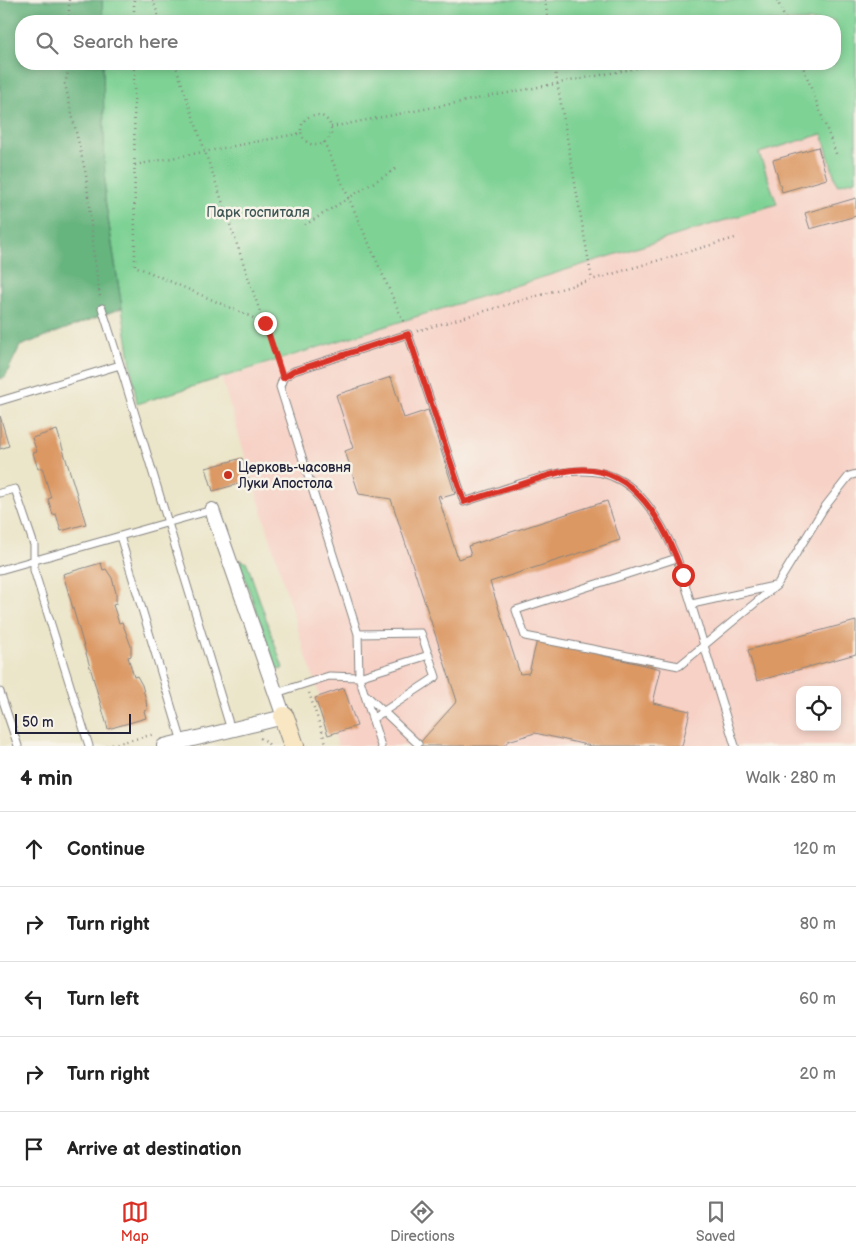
<!DOCTYPE html>
<html lang="en">
<head>
<meta charset="utf-8">
<style>
	:root { --surface:#fff; --page:#f2f2f2; --text:#222; --muted:#767676; --line:#e0e0e0; --accent:#d93025 }
	body { margin:0; font-family:"Balsamiq Sans",sans-serif; background:var(--page); color:var(--text) }
	.controls { position:absolute; right:15px; bottom:15px; display:grid; overflow:hidden; border-radius:10px; box-shadow:0 2px 8px #0003 }
	.controls button { width:45px; height:45px; display:grid; place-items:center; padding:0; border:0; border-bottom:1px solid var(--line); background:var(--surface); color:var(--text); font:25px sans-serif }
	.scale { position:absolute; left:15px; bottom:12px; width:116px; box-sizing:border-box; padding-left:5px; border:2px solid #22223b; border-top:0; font-size:14px; line-height:18px; white-space:nowrap; color:#22223b; -webkit-text-stroke:4px #f7f3e8; paint-order:stroke }
	.stop { position:absolute; width:15px; height:15px; margin:-11px; border:4px solid #d93025; border-radius:50%; background:#fff }
	.stop.end { background:#d93025; border-color:#fff; box-shadow:0 1px 5px #0008 }
	.list { margin:0; padding:0; list-style:none }
	h2 { display:flex; justify-content:space-between; align-items:center; height:65px; margin:0; padding:0 20px; font-size:21px }
	h2 small { font-size:16px; font-weight:400; color:var(--muted) }
	.list li { display:grid; grid-template-columns:32px 1fr auto; gap:15px; align-items:center; box-sizing:border-box; height:75px; padding:0 20px; border-top:1px solid var(--line) }
	.list b { display:block; font-size:19px; white-space:nowrap }
	.list em { font-size:16px; font-style:normal; color:var(--muted) }
	.icon { flex:none; width:28px; height:28px; fill:none; stroke:currentColor; stroke-width:2; stroke-linecap:round; stroke-linejoin:round }
	.map { position:relative; flex:none; width:856px; height:746px; overflow:hidden }
	.search { position:absolute; background:var(--surface); box-shadow:0 2px 8px #0003; left:15px; right:15px; top:15px; height:55px; display:flex; align-items:center; gap:12px; box-sizing:border-box; padding:0 18px; border-radius:20px; color:var(--muted); font-size:19px }
	.sheet { height:440px; background:var(--surface) }
	nav { display:flex; justify-content:space-around; align-items:center; box-sizing:border-box; height:70px; border-top:1px solid var(--line); background:var(--surface); font-size:14px; color:var(--muted) }
	nav a { display:grid; justify-items:center; gap:2px }
	nav .on { color:var(--accent) }
	.map>svg:first-child { display:block }
</style>
</head>
<body>
<div class="map">
<svg width="856" height="746" viewBox="0 0 856 746">
	<rect width="100%" height="100%" fill="#f7f3e8"/>
	<filter id="ink" filterUnits="userSpaceOnUse"><feTurbulence type="fractalNoise" baseFrequency=".02" numOctaves="2"/><feDisplacementMap in="SourceGraphic" scale="10" xChannelSelector="R" yChannelSelector="G"/><feConvolveMatrix kernelMatrix="1 2 1 2 8 2 1 2 1" color-interpolation-filters="sRGB"/></filter>
	<filter id="wash" filterUnits="userSpaceOnUse"><feTurbulence type="fractalNoise" baseFrequency=".0096" numOctaves="4" result="noise"/><feDisplacementMap in="SourceGraphic" scale="20" xChannelSelector="R" yChannelSelector="G"/><feGaussianBlur stdDeviation="1.12" result="paint"/><feColorMatrix in="noise" values="0 0 0 0 0 0 0 0 0 0 0 0 0 0 0 0 0 1.4 0 .05"/><feComposite in="paint" operator="in"/></filter>
	<g filter="url(#wash)">
		<rect width="100%" height="100%" fill="#ebe5c9"/>
		<path fill="#f7d1c6" fill-rule="evenodd" d="M822,134L837,185L856,180V746H338L334,734L328,735L315,698L320,696L304,650L222,379L776,204L759,153ZM800,690H837V727H800Z"/>
		<path fill="#7ed294" stroke="#507a68" d="M102,0H856V180L837,185L822,134L759,153L777,204L137,404L105,199L103,64H835V21H103Z
			M241,560L247,563L283,668L281,670L276,667L240,564Z"/>
		<path fill="#66b47e" stroke="#446b5c" d="M0,0H102L103,21H21V64H103L105,199L122,308L20,346L5,377L0,379Z"/>
		<g id="blocks">
			<path fill="#dc9864" d="M818,147L827,179L782,192L773,160Z
				M856,198V216L810,229L805,213Z
				M391,377L404,418L428,410L455,494L441,498L440,495L438,496L458,559L471,555L468,546L607,501L620,540L490,582L520,674L529,673L537,640L661,669L653,703L690,711L682,746H591L535,733L508,741L504,746H417L457,701L391,499L359,494L345,451L353,448L336,395Z
				M0,416L9,446L0,449Z
				M57,430L86,524L61,531L56,514L53,515L48,499L51,498L42,467L38,469L33,453L37,452L32,438Z
				M242,458L249,481L213,491L206,468Z
				M101,563L103,570L106,569L112,578L116,593V604L113,605L119,623L122,622L131,646V656L128,657L134,677L137,676L142,685L146,700L147,710L144,711L146,718L108,729L63,574Z
				M856,621V654L757,681L748,650Z
				M344,688L357,726L328,735L315,698Z"/>
		</g>
	</g>
	<g filter="url(#ink)">
		<use href="#blocks" fill-opacity="0" stroke="#868482" stroke-width="1"/>
		<g fill="none" stroke-linecap="round" stroke-linejoin="round">
			<g stroke="#868482" stroke-width="9">
				<path id="lane" d="M102,308L120,365
					M0,401L120,365L231,730
					M0,493L15,489L34,545V570L89,746
					M120,536L182,742
					M677,558L516,610L525,636L679,666L777,585L824,508L849,476L856,474
					M0,570L212,510
					M692,604L774,586
					M358,634L421,633L436,677L372,719
					M0,692L18,746
					M276,693L329,676L359,677L429,655
					M366,695L418,744
					M381,746L359,677L358,634L280,387L283,378L294,371L408,334L464,502C567,470 624,433 677,558L735,746"/>
			</g>
			<g stroke="#868482" stroke-width="16">
				<path id="street" d="M164,746L284,717L212,510"/>
			</g>
			<g stroke="#868482" stroke-width="22">
				<path id="secondary" d="M284,717L294,746"/>
			</g>
			<path stroke="#868482" stroke-width="2.5" stroke-dasharray="1 4" stroke-linecap="butt" d="M69,0V21
				M134,0V21
				M153,0L160,21
				M545,0L548,21
				M777,0L786,21
				M70,64L65,84L86,175L94,256L100,297
				M134,64L135,266L265,323
				M175,64L279,367
				M554,64L592,280
				M802,64L837,156
				M301 130a15 15 0 1 1 30 0a15 15 0 1 1-30 0Z
				M331,127L658,64
				M324,142L404,323
				M135,165L302,133
				M305,225L397,168
				M417,331L735,238
				M309,693L327,746
				M260,738L266,741L270,746
				M107,746L155,734"/>
			<use href="#lane" stroke="#fff" stroke-width="7"/>
			<use href="#street" stroke="#fff" stroke-width="14"/>
			<use href="#secondary" stroke="#f9e7c3" stroke-width="20"/>
		</g>
	</g>
	<g fill="none" stroke-linecap="round" stroke-linejoin="round" filter="url(#ink)">
		<path stroke="#d93025" stroke-width="6" d="M265,323L283,378L294,371L408,334L464,502C487,495 510,488 534,480C547,476 560,471 574,470C635,463 666,527 683,575"/>
	</g>
	<circle fill="#c8321e" stroke="#f7f3e8" stroke-width="2" cx="228" cy="475" r="5"/>
	<g text-anchor="middle" stroke-width="5" stroke-linejoin="round" paint-order="stroke">
		<g font-size="14" fill="#3e5756" stroke="#f7f3e8">
			<text x="258" y="217">Парк госпиталя</text>
		</g>
		<g font-size="14" fill="#22223b" stroke="#f7f3e8" text-anchor="start">
			<text x="238" y="472">Церковь-часовня<tspan x="238" dy="16">Луки Апостола</tspan></text>
		</g>
	</g>
</svg>
<div class="controls">
<button><svg class="icon" aria-label="locate" viewBox="0 0 24 24"><circle cx="12" cy="12" r="6"/><path d="M12 2v4M12 18v4M2 12h4M18 12h4"/></svg></button>
</div>
<div class="scale">50 m</div>
<div class="stop" style="left:683px;top:575px"></div>
<div class="stop end" style="left:265px;top:323px"></div>
<div class="search"><svg class="icon" aria-label="search" viewBox="0 0 24 24"><circle cx="10" cy="10" r="6"/><path d="M15 15l6 6"/></svg>Search here</div>
</div>
<section class="sheet">
<h2>4 min<small>Walk · 280 m</small></h2>
<ul class="list">
<li><svg class="icon" aria-label="ahead" viewBox="0 0 24 24"><path d="M12 20V5M6 11l6-6 6 6"/></svg><div><b>Continue</b></div><em>120 m</em></li>
<li><svg class="icon" aria-label="right" viewBox="0 0 24 24"><path d="M7 20v-9h11M14 6l5 5-5 5"/></svg><div><b>Turn right</b></div><em>80 m</em></li>
<li><svg class="icon" aria-label="left" viewBox="0 0 24 24"><path d="M17 20v-9H6M10 6l-5 5 5 5"/></svg><div><b>Turn left</b></div><em>60 m</em></li>
<li><svg class="icon" aria-label="right" viewBox="0 0 24 24"><path d="M7 20v-9h11M14 6l5 5-5 5"/></svg><div><b>Turn right</b></div><em>20 m</em></li>
<li><svg class="icon" aria-label="arrive" viewBox="0 0 24 24"><path d="M6 21V4h12l-3 4 3 4H6"/></svg><div><b>Arrive at destination</b></div></li>
</ul>
</section>
<nav>
<a class="on"><svg class="icon" aria-label="map" viewBox="0 0 24 24"><path d="M3 6l6-2 6 2 6-2v14l-6 2-6-2-6 2zM9 4v14M15 6v14"/></svg>Map</a>
<a><svg class="icon" aria-label="directions" viewBox="0 0 24 24"><path d="M12 3l9 9-9 9-9-9zM9 14v-3h6M13 9l2 2-2 2"/></svg>Directions</a>
<a><svg class="icon" aria-label="saved" viewBox="0 0 24 24"><path d="M7 4h10v16l-5-4-5 4z"/></svg>Saved</a>
</nav>
</body>
</html>
